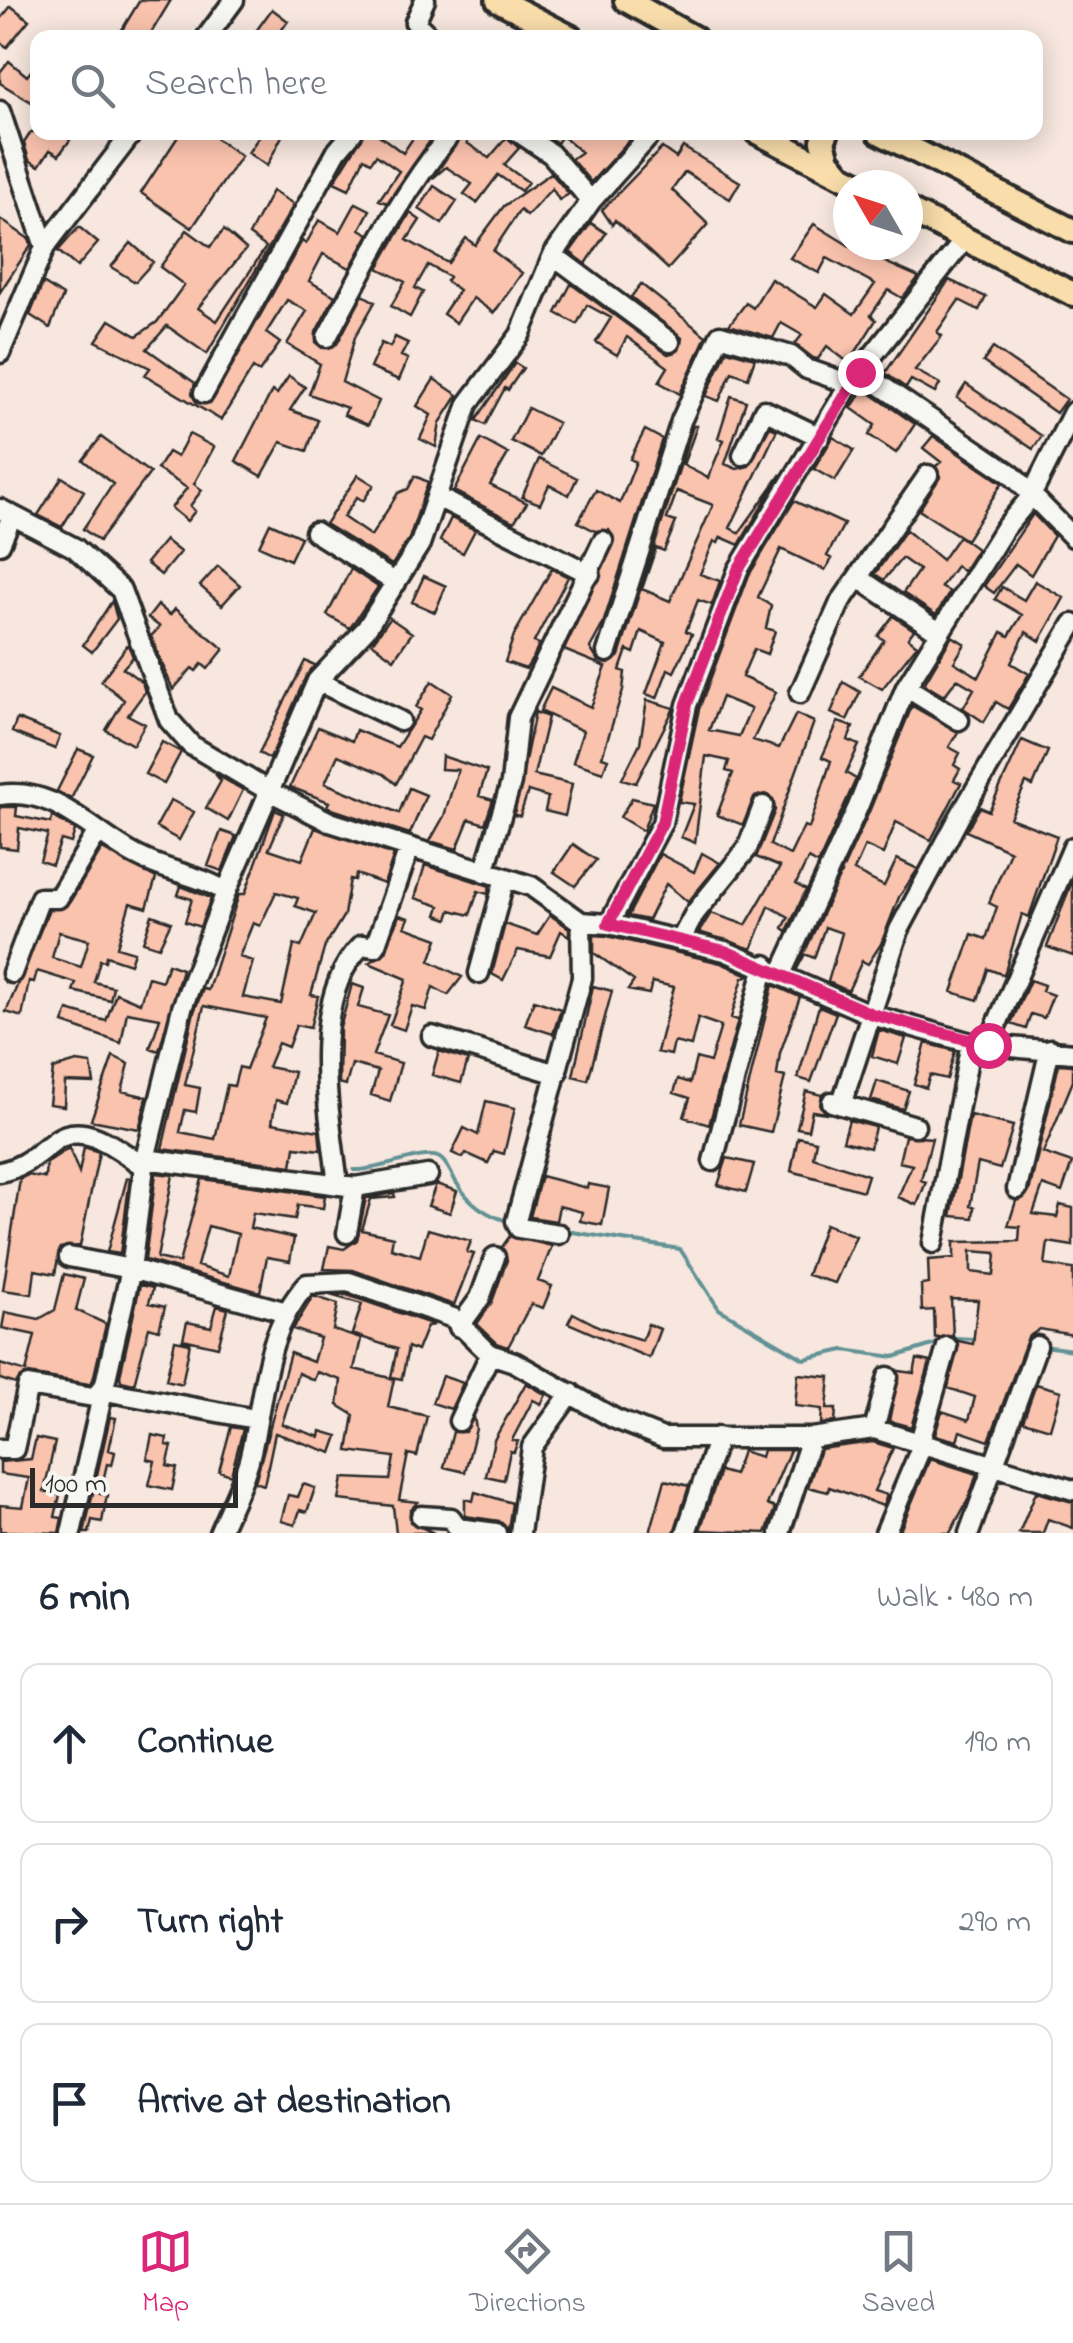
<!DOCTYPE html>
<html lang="en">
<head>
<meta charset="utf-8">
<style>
	:root { --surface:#fff; --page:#f6f6f7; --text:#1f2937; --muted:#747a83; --line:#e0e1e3; --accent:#db2777 }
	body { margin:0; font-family:"Indie Flower",sans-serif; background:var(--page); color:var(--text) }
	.compass { position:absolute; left:833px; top:170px; width:90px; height:90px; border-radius:50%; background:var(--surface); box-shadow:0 5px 25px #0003; rotate:309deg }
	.scale { position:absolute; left:30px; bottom:25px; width:208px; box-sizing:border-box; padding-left:10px; border:5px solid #2b2b2b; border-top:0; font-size:28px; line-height:35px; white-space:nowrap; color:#2b2b2b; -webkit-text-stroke:8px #f6f6f2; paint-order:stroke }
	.stop { position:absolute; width:30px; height:30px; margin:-22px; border:8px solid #db2777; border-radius:50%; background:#fff }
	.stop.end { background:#db2777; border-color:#fff; box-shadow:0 2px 10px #0008 }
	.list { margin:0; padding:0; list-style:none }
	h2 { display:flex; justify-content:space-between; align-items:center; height:130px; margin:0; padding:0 40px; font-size:42px }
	h2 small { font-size:32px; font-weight:400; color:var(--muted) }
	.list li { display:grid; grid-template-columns:65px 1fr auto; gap:30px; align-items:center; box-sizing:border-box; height:160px; margin:0 20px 20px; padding:0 20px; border:2px solid var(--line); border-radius:20px }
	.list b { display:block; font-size:38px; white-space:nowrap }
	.list em { font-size:32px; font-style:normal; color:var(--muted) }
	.icon { flex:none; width:55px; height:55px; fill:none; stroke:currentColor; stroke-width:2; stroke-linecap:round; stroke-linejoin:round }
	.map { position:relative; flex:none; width:1073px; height:1533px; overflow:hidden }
	.search { position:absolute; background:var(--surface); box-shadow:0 5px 25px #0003; left:30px; right:30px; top:30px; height:110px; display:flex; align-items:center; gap:25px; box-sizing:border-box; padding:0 35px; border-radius:20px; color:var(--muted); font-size:38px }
	.sheet { height:670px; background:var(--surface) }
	nav { display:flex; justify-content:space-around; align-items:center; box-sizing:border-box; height:140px; border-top:2px solid var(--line); background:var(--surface); font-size:28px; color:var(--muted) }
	nav a { display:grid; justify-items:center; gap:5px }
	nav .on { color:var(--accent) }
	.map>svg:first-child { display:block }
</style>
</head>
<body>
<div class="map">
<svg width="1073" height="1533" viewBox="0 0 1073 1533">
	<rect width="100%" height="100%" fill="#f7e7de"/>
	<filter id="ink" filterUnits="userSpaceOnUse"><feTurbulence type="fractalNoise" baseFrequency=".01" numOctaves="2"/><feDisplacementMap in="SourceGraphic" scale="20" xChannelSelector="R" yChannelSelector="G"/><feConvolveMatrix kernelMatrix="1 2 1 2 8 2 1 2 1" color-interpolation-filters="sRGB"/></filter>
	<g filter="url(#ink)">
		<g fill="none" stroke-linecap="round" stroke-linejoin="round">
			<path stroke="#629295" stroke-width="4" d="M354,1170C376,1172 424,1150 438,1157C447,1161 451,1174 456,1182C469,1203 489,1217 512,1222
				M566,1231L680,1249L719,1309L804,1359L844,1350L894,1357L955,1338L974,1339
				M1043,1346L1073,1350"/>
		</g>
		<path fill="#fac3ae" stroke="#2b2b2b" stroke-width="2.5" fill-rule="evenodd" d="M140,0H171L148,38H117Z
			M11,6L29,20L7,47L0,42V20Z
			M272,9L288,21L276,38H251Z
			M9,61L27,76L38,62V106L0,83V72Z
			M31,132H59L70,140L59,155L50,150L39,166L29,160L24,143Z
			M181,132H207L241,156L192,228L141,193Z
			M262,132H284L267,166L248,153Z
			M365,132H375L403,153L417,132L435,134L387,203L379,200L399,171L376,155L371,162L364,158L349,189L334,182Z
			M464,132H474L467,143L489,158L507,137L519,148L504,165L528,182L521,191L498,175L477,203L464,194L472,184L446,167L433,178Z
			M541,132H627L632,137L591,182L571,159L581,152L562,136L557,143Z
			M683,147L740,182L730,199L685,172L672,190L708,224L668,269L615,220L612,225L602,210L662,148L676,158Z
			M551,173L569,194L559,200L552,188L527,216L520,210L493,251L522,273L494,313L473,298L456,323L443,314L459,290L446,281L449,277L428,265L415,288L423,292L410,317L391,306L405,282L378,268L410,213L420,220L407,240L448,263L466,238L475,245L504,206Z
			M434,186L457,201L442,224L419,209Z
			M272,191L292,203V208L207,354L167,326L147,349L195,383L192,394L197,403H211L302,241L306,244L319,220L340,232L356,203L370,210L360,229L369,234L350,268L323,254L309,281L335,296L316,332V343L322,348L337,344L363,295L375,302L355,337L342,382L379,401L368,425L344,415L347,408L309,394L320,364L287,344L307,311L287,300L266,333L280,343L259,372L253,368L221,420L145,375L150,368L96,341L110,320L137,336L157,322L184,285L160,267L187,230L210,247L224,230L246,249L198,308L217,321L266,247L249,235Z
			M0,219L29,239L31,245L0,292Z
			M591,223L606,233L586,264L570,252Z
			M814,224L853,248L919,277L902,298L888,290L871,315L876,320L849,363L827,346L818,359L813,358L795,344L802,335L781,323L773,338L729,325L746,303L753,308L771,279L817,307L826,294L854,314L875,284L827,258L819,273L790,258Z
			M79,227L98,243L77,267L58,251Z
			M131,243L153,262L135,282L111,267Z
			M949,280L986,297L979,310L959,300L937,332L942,336L915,370L940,384L935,393L911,380L906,388L885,373Z
			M43,283L63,296L50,328L30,315Z
			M571,284L668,354L679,350L682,338L631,297L641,284L706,336L680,394L659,382L668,367L627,337L617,355L596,342L611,318L587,305L577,324L556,313Z
			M395,337L408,343L401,356L408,359L399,380L370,368L381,343L390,347Z
			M993,348L1066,399L1056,413L983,362Z
			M727,350L755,358L748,378L732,372L719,401L706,396Z
			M515,363L523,368L508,390L505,388L485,425L476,420Z
			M289,376L305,387L290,410L318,420L307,451L281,442L262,476L236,461L272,391L277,394Z
			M434,379L458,395L440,423L436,447L420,439L431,415L417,406Z
			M966,384L1042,436L1033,449L957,398Z
			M864,389L915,424L896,453L869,435L875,425L851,408Z
			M731,396L746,401L725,464L737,469L749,466L770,427L777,430L730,528L739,533L781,474L739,545L721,537L718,543L714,541L700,574L720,581L712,605L698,600L686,631L692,634L674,672L668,669L657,698L646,694L665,642L641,631L634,653L627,650L620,670L625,672L623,690L602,757L608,759L603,772L573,762L583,731L540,711L551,688L591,707L606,667L564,650L615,541L609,530L595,531L578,522L596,490L620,503L636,462L630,459L645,430L662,439L603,624L590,648L598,661L609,664L619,656L693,426H697L683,465L708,478L724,440L718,438ZM677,491L713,505L670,601L642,589L656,548L664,551L676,522L667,519Z
			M528,408L558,423L541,456L511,441Z
			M189,434L214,447L194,484L202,490L190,506L195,511L187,521L171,508L187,488L157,469L168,452L177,457Z
			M933,436L1002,483L966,540L919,510L940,477L936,466L941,462L923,448Z
			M101,437L150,473L99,541L83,529L113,484L83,460Z
			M833,437L854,450L835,481L814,469Z
			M481,439L508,454L490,485L527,503L514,522L454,491Z
			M539,459L577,478L569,495L549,485L540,504L522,497Z
			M358,475L374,485L363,501L357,497L343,517L371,536L398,493L408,489L415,476L428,482L409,539L392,565L325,524Z
			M62,477L84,491L62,527L38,515Z
			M794,501L844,524L827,556L832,559L825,570L781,549L758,597L771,606L766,628L775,631L767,654L754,649L742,677L776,692L753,740L779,748L796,714L814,722L770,845L790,855L804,826L809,828L831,761L822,757L838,722L853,727L848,740L859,745L846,773L856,779L818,864L808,859L796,884L806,890L787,931L783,928L789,917L769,906L752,949L699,932L711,913L746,925L780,867L756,857L775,810L773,799L766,794L754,797L743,825L717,815L733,773L726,771L729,761L706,756L695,843L681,837L694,804L679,802L699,709L749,575ZM722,697L751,709L739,736L709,730Z
			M1033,514L1054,536L1031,575L1016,564L994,593L984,586Z
			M451,518L475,530L463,553L440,541Z
			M270,523L301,537L290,560L259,546Z
			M906,530L942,560L959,536L977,549L963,571L956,566L941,587L950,592L936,615L903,593L919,570L902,558L884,580L875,574Z
			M165,540L180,552L161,575L146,563Z
			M218,566L240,585L222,605L200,586Z
			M351,569L378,587L350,628L327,615Z
			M552,569L568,577L534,642L539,644L534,656L526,669L505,662L514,635Z
			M424,576L446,586L435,612L412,602Z
			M1035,581L1064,598L1040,641L1026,632L1011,663L1029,674L1008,709L996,702L984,722L963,708L974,689L957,679L944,696L924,684L952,636L965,644L954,662L979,677L1002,632L1009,636L1022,615L995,599L1002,587L1024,600Z
			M112,601L117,619L92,652L83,645Z
			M158,605L170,615L175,609L224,649L208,669L202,664L196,671L192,668L173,690L151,636L160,627L148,618Z
			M893,616L914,630L908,638L917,645L882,689L859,676L884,640L878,636Z
			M390,618L412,633L394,659L372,643Z
			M128,644L133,657L123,668L142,682L145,692L128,715L145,724L133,745L106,730L124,700L101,681Z
			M305,661L315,665L306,676L270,759L259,753Z
			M432,681L452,694L428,740L421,737L396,784L384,774L338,755L325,783L399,813L409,788L426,795L410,834L335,810L327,806L329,802L290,787L318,727L352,741L356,730L397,747L421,710L416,707Z
			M843,682L860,692L847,720L831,713Z
			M647,700L674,708L636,783L622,779L640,743Z
			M912,706L958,732L949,747L960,753L954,765L960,769L954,780L961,783L931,840L896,822L883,854L865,846L854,871L884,886L897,859L918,869L899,897L881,944L868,964L862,961L848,991L828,982L842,933L825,927L814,958L805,954L797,969L869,812Z
			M535,712L548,717L534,775L572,784L565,816L545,811L548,797L528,791L520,816L514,815Z
			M17,719L60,736L55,749L12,732Z
			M1022,740L1048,751L1033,786L1026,783L1010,818L1057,836L1029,917L1022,914L1004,975L988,969L978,1000L952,992L972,934L986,939L997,907L989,903L1010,851L966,831L980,807L989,811Z
			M162,742L181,752L164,784L145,774Z
			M78,749L93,755L71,799L57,791Z
			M442,756L487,771L479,796L493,800L485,824L469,819L457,849L430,841L444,816L458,770L441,769Z
			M215,774L243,790L228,821L206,808L221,781Z
			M632,798L653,803L643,831L620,817Z
			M171,800L194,812L179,840L156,827Z
			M0,807H17L16,816L51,823L52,816L75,830L71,843L61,840L52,865L40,861L48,834L19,828L17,849L0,847Z
			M275,810L284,814L269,849L302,860L315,828L394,855L384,884L356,874L355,880L350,879L344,915L325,946L311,995L318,996L310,1028L296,1025L288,1047L278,1043L268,1067L294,1072L287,1103L276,1100L272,1123L319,1131L321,1150L295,1147L292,1166L162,1149L194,1012L203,989L208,990L239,894H245ZM276,892L298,898L295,906L316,913L301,947L294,945L281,1004L243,997L253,961L239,957L253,923L260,926ZM204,1006L266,1018L246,1069L239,1067L234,1086L227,1085L215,1139L180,1132L185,1110L196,1112L200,1088L185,1085Z
			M221,831L236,836L222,871L208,866Z
			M573,844L596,860L575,886L554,872Z
			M102,849L156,878L147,908L130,903L117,947L134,952L130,964L106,956L105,961L100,960L94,982L113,987L110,1000L73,991L76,983L37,971L34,982L29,981L22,1017L6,1012L49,910L68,905ZM59,932L89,940L81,967L52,958Z
			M702,853L720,863L688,902L666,884L648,920L628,916L660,854L694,872Z
			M425,865L490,886L488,894L478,891L470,915L451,910L448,919L437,915L440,906L415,898Z
			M1073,879V956L1047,947Z
			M181,886L211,898L200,927L185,922L192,899L178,895Z
			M152,915L171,922L159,947L143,942Z
			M399,915L409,918L405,927L438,939L430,961L462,977L448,995L433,987L426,1010L412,1006L404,1030L390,1025L407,979L369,963L386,952Z
			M550,915L569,928V936L561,931L550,956L518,950L503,980L492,974L505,924L537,935Z
			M607,936L721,963L749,975L743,978L731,1018L738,1020L709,1125L684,1117L690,1098L674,1093L678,1079L690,1083L696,1058L710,1062L721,1026L698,1018L691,1046L674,1042L671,1055L657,1052L674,987L652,982L649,994L628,990L634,981L594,953V935Z
			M168,964L182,969L159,1051L150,1048L160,1018L127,1012L121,1043L63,1023L68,1010L106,1021L116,993L140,1003L148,977L162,981Z
			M1030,980L1044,985L1042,991L1053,995L1044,1018L1031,1014L1026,1029L1011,1024Z
			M352,984L364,988L358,1007L388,1015L373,1055L401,1063L390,1101L371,1095L378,1071L352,1064L346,1085L339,1083L340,1028Z
			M773,985L800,997L780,1053L777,1075L785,1077L771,1132L739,1125Z
			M593,986L612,991L588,1080L573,1076Z
			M534,1000L561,1009L553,1034L525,1025Z
			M819,1006L836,1013L811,1082L798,1078Z
			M879,1030L906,1038L898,1064L872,1056Z
			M926,1043L955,1051L947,1079L930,1075L926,1088L914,1084Z
			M439,1051L468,1060L461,1083L432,1075Z
			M113,1056L129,1064L122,1091L147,1097L139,1129L91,1120Z
			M77,1062L91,1064L94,1083L65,1082L64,1106L49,1104L53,1069Z
			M1059,1064L1073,1065V1081L1043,1153L1072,1163L1062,1192L1043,1185L1033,1214L1057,1217L1060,1205L1073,1208V1246L1048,1242L1045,1265L1073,1269V1335L1040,1329L1028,1337L989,1441L960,1431L957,1441L935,1435L942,1411L969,1420L975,1397L948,1388L958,1341L973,1344L978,1300L951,1299L953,1336L935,1338L934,1310L922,1311L921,1285L929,1284L928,1260L954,1258V1242L1019,1241L1020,1227L1008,1226L1016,1201L1029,1192ZM971,1251L996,1253L994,1275L971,1272Z
			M877,1081L909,1091L903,1109L871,1100Z
			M806,1091L822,1095L820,1106L827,1113L812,1111L808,1130L797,1128Z
			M486,1101L515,1108L504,1154L494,1151L488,1163L466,1153L463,1158L452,1153L464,1128L478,1135Z
			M970,1115L1013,1126L1000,1169L978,1163L970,1206L974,1207L973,1218L951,1216Z
			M849,1120L875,1127L870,1148L843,1141Z
			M905,1136L932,1138L921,1180L926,1182L917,1205L898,1197L912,1165L899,1162Z
			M798,1137L816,1141L813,1157L868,1175L863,1191L791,1171Z
			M84,1147L99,1152L80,1246L60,1248L55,1274L35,1270L32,1294L3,1290L20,1179L28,1175L45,1178L46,1163L69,1148L79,1173Z
			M727,1158L754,1164L746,1192L718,1185Z
			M156,1173L173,1175L157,1258L179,1263L202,1179L325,1196L323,1208L298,1205L295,1219L253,1213L250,1228L294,1238L290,1261L267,1257L260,1292L145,1260ZM208,1226L238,1234L229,1276L197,1266Z
			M541,1176L587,1188L588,1184L609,1188L602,1225L580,1221L582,1212L559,1206L556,1221L530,1217Z
			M127,1178H130L120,1254L107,1252Z
			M436,1184L457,1191L450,1213L428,1206Z
			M394,1193L395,1197L371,1199L362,1230L393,1237L391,1248L420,1256L428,1229L471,1241L467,1252L474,1254L454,1305L353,1270L324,1269L329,1246L344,1249L357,1240L366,1198Z
			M825,1224L856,1236L835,1283L807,1275Z
			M510,1236L552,1246L538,1281L552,1286L543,1308L531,1304L508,1347L497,1343L477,1324L492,1302L507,1260L502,1247Z
			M64,1274L84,1279L76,1310L106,1324L93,1380L89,1384L29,1374L16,1384L0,1379V1364L26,1372L35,1335L2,1328L5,1312L39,1319L55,1310Z
			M140,1285L153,1288L149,1303L165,1307L159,1330L149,1327L134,1384L121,1381L120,1376Z
			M330,1295H347L434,1325L427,1326L417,1351L408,1347L402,1379L391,1377L397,1349L352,1334L362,1304Z
			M313,1296L338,1304L333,1330L361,1339L354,1369L394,1379L388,1407L427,1416L417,1456L408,1454L399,1500L418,1502L410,1510V1522L434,1533H396L393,1506L339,1500L343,1478L390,1480L394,1457L348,1451L354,1415L338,1405L341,1380L317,1372L314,1380L298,1373L282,1424L320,1437L321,1431L338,1436L332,1453L275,1433L264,1485L255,1482L290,1353L313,1362L320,1338L293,1329Z
			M217,1306L228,1309L218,1347L183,1339L187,1322L211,1327Z
			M573,1313L600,1327L642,1340L648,1324L660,1329L649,1358L568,1323Z
			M175,1340L190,1343L182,1384L166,1380Z
			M917,1359L930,1362L911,1427L889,1421L899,1371L914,1373Z
			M798,1374L830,1377L827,1409H836L835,1422L821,1424L822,1409L795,1406Z
			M442,1376L463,1383L451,1409L432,1403Z
			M526,1383L546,1395L541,1404L533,1400L512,1440L518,1441L514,1452L510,1451L504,1480L486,1476L494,1440Z
			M1036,1384L1061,1391L1050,1429L1023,1421Z
			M110,1417L116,1418L109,1450L115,1452L112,1465L107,1464L100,1494L107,1495L102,1522L92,1520L89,1533H84Z
			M474,1417L476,1429L465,1472L444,1467L453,1432H465Z
			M231,1427L243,1429L231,1475L219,1471Z
			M152,1435L167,1438L166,1445L172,1446L167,1466L177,1468L172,1490L149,1485L155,1461L147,1459Z
			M36,1438L55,1442L44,1491L60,1495L55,1517L62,1518L59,1533L0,1531V1505L23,1507L29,1478L0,1474V1462L31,1459Z
			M873,1442L893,1448L874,1491L887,1495L883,1506L829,1487L828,1492L808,1487L820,1449Z
			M763,1450H790L767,1505L775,1508L766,1533L700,1530L720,1471L734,1475L742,1451L761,1457Z
			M930,1459L977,1474L969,1498L950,1533H899Z
			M665,1480L689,1486L674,1533H650Z
			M303,1484L315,1488L307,1512L300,1510L295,1525L281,1521L288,1495L298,1497Z
			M475,1492L512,1503L508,1530L499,1521L465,1516V1499L473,1501Z
			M1036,1492L1073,1502V1528L1048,1519L1043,1533H1019Z"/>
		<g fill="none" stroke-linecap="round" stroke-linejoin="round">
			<g stroke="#2b2b2b" stroke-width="25">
				<path id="minor" d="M425,0L415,22L431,38
					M206,38L234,0
					M0,111L45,247L0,353
					M518,132L551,154L591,201
					M45,247L133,132
					M553,255L670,342
					M327,337C365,266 400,195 452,132
					M861,372L1011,474L1073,537
					M204,393L337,151L353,132
					M743,455L764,410L820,437
					M437,497L590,574
					M0,509L75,548L121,590L169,720L191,745L269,791L330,822L531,886L581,922L609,924L725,951L872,1015L971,1043L1073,1053
					M315,532L396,583
					M0,544L12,516
					M860,579L939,632
					M607,652L681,421L720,335L791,356L807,369L850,384
					M317,681L400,721
					M906,687L959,720
					M800,693L840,603L928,475
					M0,795C57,786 92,834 139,857C167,872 200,875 226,892
					M484,872L511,783L518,718L603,541
					M609,924L662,823L687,705L738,570L850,384L965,239
					M680,941L695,913L747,849L763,806
					M782,972L858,807L906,687L1004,529L1030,498L1073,412
					M12,973L40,898H58L98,831
					M479,973L505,878
					M432,1036L557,1074
					M988,1045L1073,847
					M832,1102L915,1126
					M841,1105L899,930L961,814L1073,624
					M145,1159L355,1187L428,1175
					M713,1161L765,965
					M0,1172C25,1167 36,1154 56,1140C85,1120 120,1151 143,1166
					M338,1185C330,1115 306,1000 362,945L375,947L409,849
					M1017,1189L1050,1049
					M347,1233L355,1187
					M559,1234L519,1228L516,1221L582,978L581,922
					M933,1243L971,1043
					M69,1257L131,1269L283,1311
					M459,1327L480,1298L495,1257
					M100,1390L255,1419
					M459,1421L490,1354
					M874,1429L888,1377
					M920,1442L947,1347
					M0,1449H14L28,1386L99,1398
					M421,1516L451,1518L458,1528L496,1533
					M71,1533L131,1269L145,1159L182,1008L226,892L317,681L366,629L420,544L468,404L520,335L553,255L591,201L653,132
					M219,1533C229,1509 242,1485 249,1460C265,1398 262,1334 307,1284L349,1282L453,1318L490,1354L514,1362L615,1419L663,1438H811L874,1429L1073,1490
					M520,1533L532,1447L571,1393
					M686,1533L718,1437
					M780,1533L811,1438
					M885,1533L923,1443
					M969,1533L1037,1346"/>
			</g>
			<g stroke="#2b2b2b" stroke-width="30">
				<path id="major" d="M498,0L572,38
					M626,0L694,38
					M757,132L860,185
					M827,132L823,141L828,160L839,173
					M879,132L1073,231
					M908,210L1073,294"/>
			</g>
			<use href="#minor" stroke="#f6f6f2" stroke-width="18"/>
			<use href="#major" stroke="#f9ddab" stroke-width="22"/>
		</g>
	</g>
	<g fill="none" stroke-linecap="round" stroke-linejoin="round" filter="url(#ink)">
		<path stroke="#db2777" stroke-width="12" d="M860,372L738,570L687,704L662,823L608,924L725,951L872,1014L988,1045"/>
	</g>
</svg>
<svg class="compass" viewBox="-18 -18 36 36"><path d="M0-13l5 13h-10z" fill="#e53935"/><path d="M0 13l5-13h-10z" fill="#747a83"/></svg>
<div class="scale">100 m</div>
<div class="stop" style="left:988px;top:1045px"></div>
<div class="stop end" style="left:860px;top:372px"></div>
<div class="search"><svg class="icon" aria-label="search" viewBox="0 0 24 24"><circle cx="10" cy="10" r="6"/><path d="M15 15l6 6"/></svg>Search here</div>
</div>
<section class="sheet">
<h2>6 min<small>Walk · 480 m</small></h2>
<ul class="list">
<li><svg class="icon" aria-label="ahead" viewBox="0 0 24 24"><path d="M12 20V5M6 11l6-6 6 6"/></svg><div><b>Continue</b></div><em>190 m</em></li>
<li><svg class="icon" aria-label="right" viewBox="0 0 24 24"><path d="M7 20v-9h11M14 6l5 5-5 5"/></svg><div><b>Turn right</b></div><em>290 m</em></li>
<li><svg class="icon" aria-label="arrive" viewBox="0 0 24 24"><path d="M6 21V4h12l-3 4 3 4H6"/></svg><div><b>Arrive at destination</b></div></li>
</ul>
</section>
<nav>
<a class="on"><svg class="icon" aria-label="map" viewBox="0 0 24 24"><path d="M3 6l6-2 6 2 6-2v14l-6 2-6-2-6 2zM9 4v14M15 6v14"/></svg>Map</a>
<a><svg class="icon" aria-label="directions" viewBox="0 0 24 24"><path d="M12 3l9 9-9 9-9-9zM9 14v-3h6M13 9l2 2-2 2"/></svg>Directions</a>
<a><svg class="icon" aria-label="saved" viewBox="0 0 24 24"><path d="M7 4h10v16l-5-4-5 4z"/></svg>Saved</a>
</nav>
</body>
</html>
